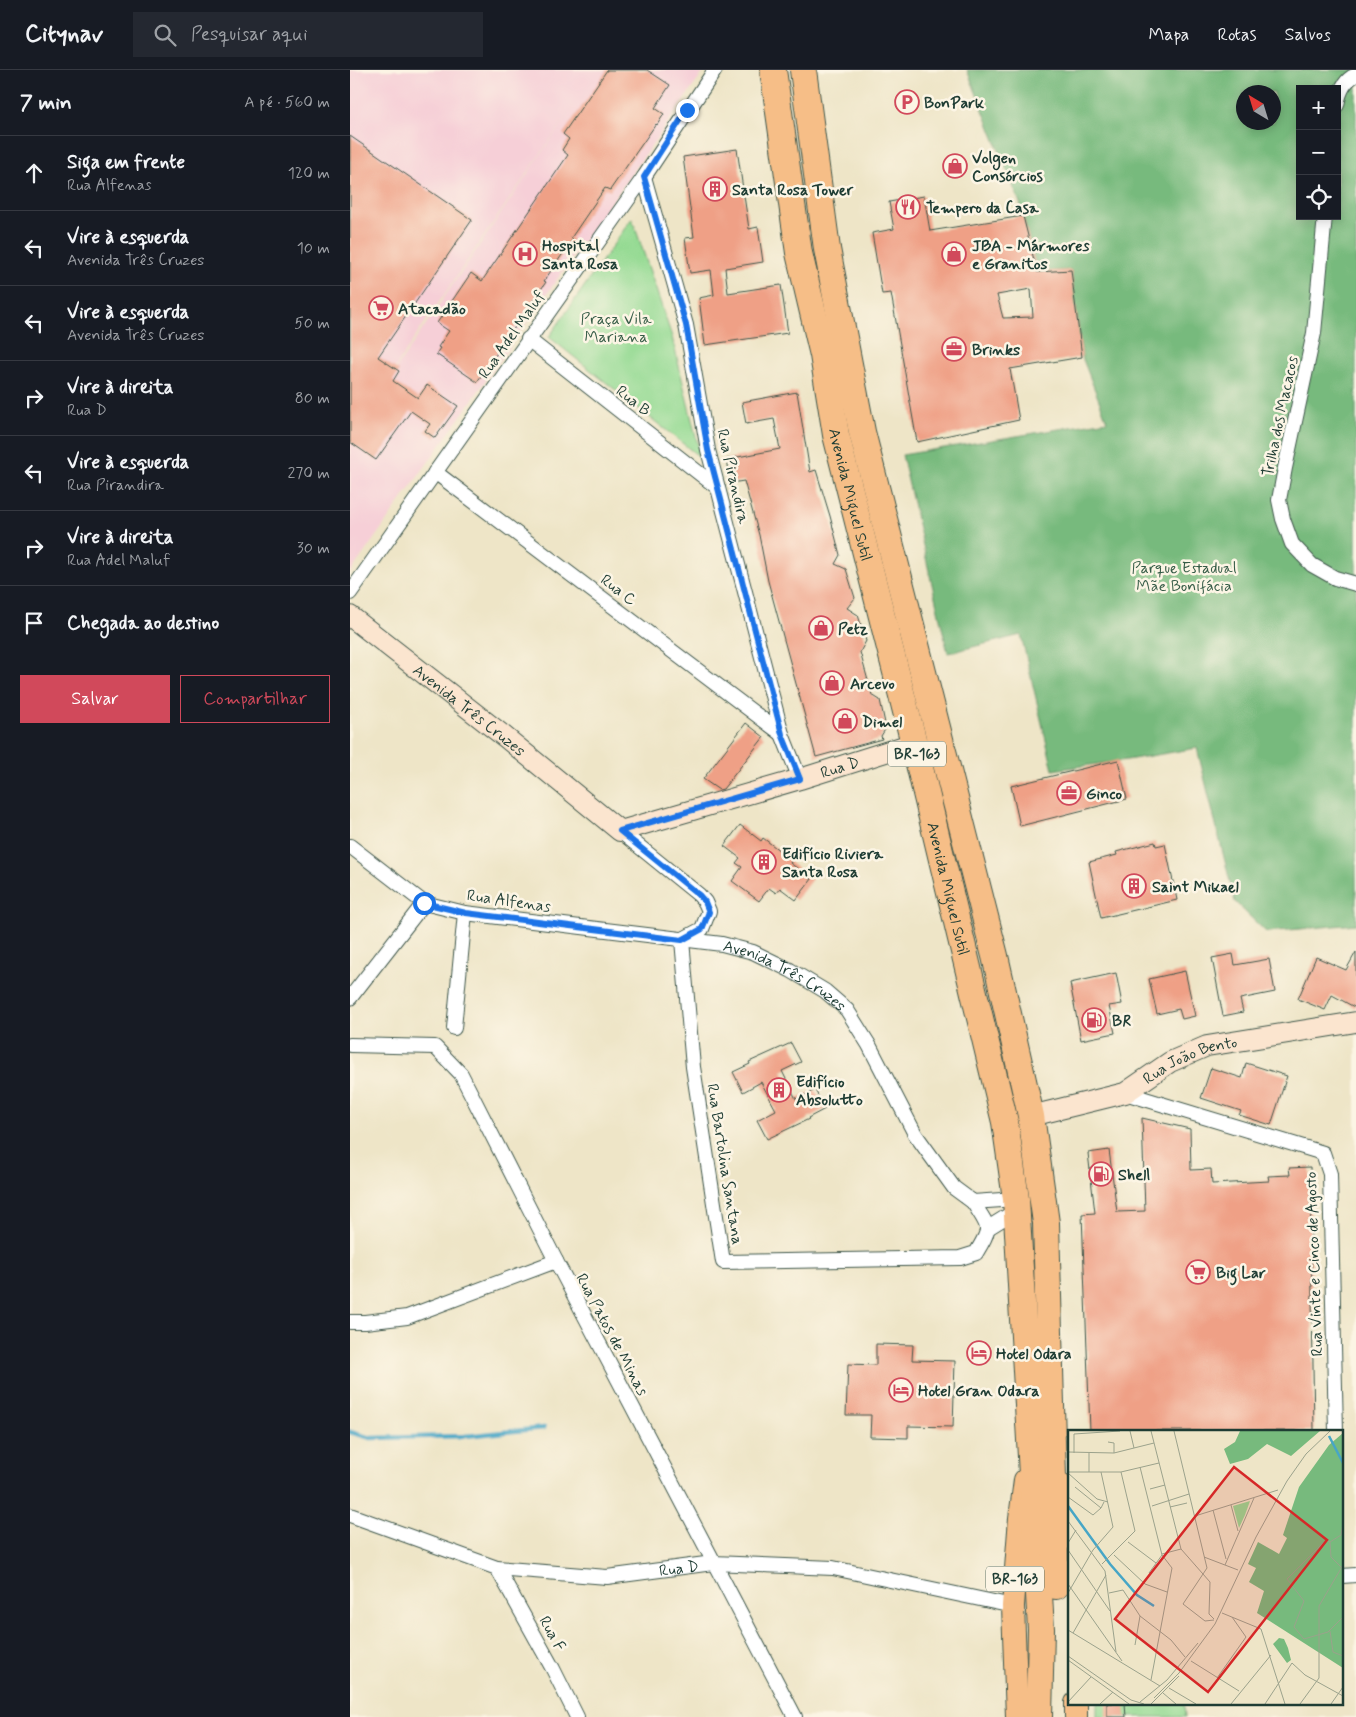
<!DOCTYPE html>
<html lang="pt">
<head>
<meta charset="utf-8">
<style>
	:root { --surface:#171b24; --page:#242831; --text:#f1f3f6; --muted:#9ea1a6; --line:#363941; --accent:#d1495b }
	body { margin:0; font-family:Mynerve,sans-serif; background:var(--page); color:var(--text) }
	.controls { position:absolute; right:15px; top:15px; display:grid; overflow:hidden; border-radius:0px; box-shadow:0 2px 12px #0003 }
	.controls button { width:45px; height:45px; display:grid; place-items:center; padding:0; border:0; border-bottom:1px solid var(--line); background:var(--surface); color:var(--text); font:25px sans-serif }
	.compass { position:absolute; left:886px; top:15px; width:45px; height:45px; border-radius:50%; background:var(--surface); box-shadow:0 2px 12px #0003; rotate:322deg }
	.stop { position:absolute; width:15px; height:15px; margin:-11px; border:4px solid #1a73e8; border-radius:50%; background:#fff }
	.stop.end { background:#1a73e8; border-color:#fff; box-shadow:0 1px 5px #0008 }
	.list { margin:0; padding:0; list-style:none }
	h2 { display:flex; justify-content:space-between; align-items:center; height:65px; margin:0; padding:0 20px; font-size:21px }
	h2 small { font-size:16px; font-weight:400; color:var(--muted) }
	.list li { display:grid; grid-template-columns:32px 1fr auto; gap:15px; align-items:center; box-sizing:border-box; height:75px; padding:0 20px; border-top:1px solid var(--line) }
	.list b { display:block; font-size:19px; white-space:nowrap }
	.list p { margin:0; font-size:16px; white-space:nowrap; color:var(--muted) }
	.list em { font-size:16px; font-style:normal; color:var(--muted) }
	.actions { display:flex; gap:10px; padding:15px 20px }
	.actions a { flex:1; padding:11px 0; border:1px solid var(--accent); border-radius:0px; text-align:center; font-size:18px; color:var(--accent) }
	.actions .main { background:var(--accent); color:#fff }
	.icon { flex:none; width:28px; height:28px; fill:none; stroke:currentColor; stroke-width:2; stroke-linecap:round; stroke-linejoin:round }
	.map { position:relative; flex:none; width:1006px; height:1647px; overflow:hidden }
	header { display:flex; align-items:center; gap:30px; box-sizing:border-box; height:70px; padding:0 25px; background:var(--surface); border-bottom:1px solid var(--line) }
	header strong { font-size:24px }
	nav { display:flex; gap:28px; margin-inline-start:auto; font-size:18px }
	.search { width:350px; height:45px; background:var(--page); display:flex; align-items:center; gap:12px; box-sizing:border-box; padding:0 18px; border-radius:0px; color:var(--muted); font-size:19px }
	main { display:flex }
	aside { flex:1; background:var(--surface) }
	.map>svg:first-child { display:block }
</style>
</head>
<body>
<header>
<strong>Citynav</strong>
<div class="search"><svg class="icon" aria-label="search" viewBox="0 0 24 24"><circle cx="10" cy="10" r="6"/><path d="M15 15l6 6"/></svg>Pesquisar aqui</div>
<nav><a>Mapa</a><a>Rotas</a><a>Salvos</a></nav>
</header>
<main>
<aside>
<h2>7 min<small>A pé · 560 m</small></h2>
<ul class="list">
<li><svg class="icon" aria-label="ahead" viewBox="0 0 24 24"><path d="M12 20V5M6 11l6-6 6 6"/></svg><div><b>Siga em frente</b><p>Rua Alfenas</p></div><em>120 m</em></li>
<li><svg class="icon" aria-label="left" viewBox="0 0 24 24"><path d="M17 20v-9H6M10 6l-5 5 5 5"/></svg><div><b>Vire à esquerda</b><p>Avenida Três Cruzes</p></div><em>10 m</em></li>
<li><svg class="icon" aria-label="left" viewBox="0 0 24 24"><path d="M17 20v-9H6M10 6l-5 5 5 5"/></svg><div><b>Vire à esquerda</b><p>Avenida Três Cruzes</p></div><em>50 m</em></li>
<li><svg class="icon" aria-label="right" viewBox="0 0 24 24"><path d="M7 20v-9h11M14 6l5 5-5 5"/></svg><div><b>Vire à direita</b><p>Rua D</p></div><em>80 m</em></li>
<li><svg class="icon" aria-label="left" viewBox="0 0 24 24"><path d="M17 20v-9H6M10 6l-5 5 5 5"/></svg><div><b>Vire à esquerda</b><p>Rua Pirandira</p></div><em>270 m</em></li>
<li><svg class="icon" aria-label="right" viewBox="0 0 24 24"><path d="M7 20v-9h11M14 6l5 5-5 5"/></svg><div><b>Vire à direita</b><p>Rua Adel Maluf</p></div><em>30 m</em></li>
<li><svg class="icon" aria-label="arrive" viewBox="0 0 24 24"><path d="M6 21V4h12l-3 4 3 4H6"/></svg><div><b>Chegada ao destino</b></div></li>
</ul>
<div class="actions"><a class="main">Salvar</a><a>Compartilhar</a></div>
</aside>
<div class="map">
<svg width="1006" height="1647" viewBox="0 0 1006 1647">
	<rect width="100%" height="100%" fill="#fcf5e5"/>
	<filter id="ink" filterUnits="userSpaceOnUse"><feTurbulence type="fractalNoise" baseFrequency=".02" numOctaves="2"/><feDisplacementMap in="SourceGraphic" scale="10" xChannelSelector="R" yChannelSelector="G"/><feConvolveMatrix kernelMatrix="1 2 1 2 8 2 1 2 1" color-interpolation-filters="sRGB"/></filter>
	<filter id="wash" filterUnits="userSpaceOnUse"><feTurbulence type="fractalNoise" baseFrequency=".0096" numOctaves="4" result="noise"/><feDisplacementMap in="SourceGraphic" scale="20" xChannelSelector="R" yChannelSelector="G"/><feGaussianBlur stdDeviation="1.12" result="paint"/><feColorMatrix in="noise" values="0 0 0 0 0 0 0 0 0 0 0 0 0 0 0 0 0 1.4 0 .05"/><feComposite in="paint" operator="in"/></filter>
	<g filter="url(#wash)">
		<rect width="100%" height="100%" fill="#eee5c7"/>
		<path fill="#f6cfd7" fill-rule="evenodd" d="M0,0H355L0,503ZM226,32L14,346L70,260Z"/>
		<path fill="#94da93" stroke="#5a8c64" d="M282,148L322,267L351,388L199,267Z
			M747,1633H834L835,1647H747Z"/>
		<path fill="#77ba7d" stroke="#4b7c58" fill-rule="evenodd" d="M617,0H1006V854L916,862L885,832L847,678L777,690L703,700L671,565L598,583L552,385L757,351L732,287L721,200L687,202L670,133ZM950,19H987V146H950ZM894,22H924V52H894Z"/>
		<g fill="none" stroke-linecap="round" stroke-linejoin="round">
			<path stroke="#47a6c6" stroke-width="4.5" d="M0,1362L21,1368L115,1366L194,1358"/>
		</g>
		<g id="blocks">
			<path fill="#efa086" fill-rule="evenodd" d="M257,0H297L320,15L305,38L314,44L307,55L306,54L260,120L255,118L240,140L221,168L223,169L194,211L196,212L127,312L86,284L90,278L88,277L99,261L87,253L121,203L132,211L218,85L212,80L219,69L213,64Z
				M0,66L122,150L28,287L49,301L43,311L68,328L77,315L108,336L85,368L75,361L80,354L61,341L26,390L0,372Z
				M387,79L399,159L408,157L413,192L375,198L378,223L431,215L438,263L355,275L349,228L364,225L361,200L340,203L335,168L344,167L333,87Z
				M574,126L580,161L673,146L687,202L721,200L732,287L660,299L669,350L567,372L541,223L532,224L522,163L544,159L539,132ZM681,219L683,247L653,248L647,225Z
				M447,322L460,402L466,400L480,446L490,485L485,494L496,499L505,528L497,538L508,545L516,571L510,582L522,625L530,630L536,658L531,666L532,669L466,687L418,511L409,465L394,411L381,413L377,389L430,379L424,349L396,354L392,332Z
				M396,653L414,667L373,719L369,720L353,709Z
				M768,690L777,729L670,756L661,716Z
				M390,755L411,771L413,768L442,790L440,793L462,809L446,830L430,818L426,823L419,818L409,831L382,811L392,797L386,793L390,788L374,776Z
				M805,772L806,776L815,774L827,830L751,848L739,792L767,785L766,782Z
				M1006,882V938L982,925L975,940L948,929L966,887L996,900Z
				M883,884L885,895L919,889L925,922L890,929L893,942L873,946L862,888Z
				M835,901L845,946L832,949L829,939L807,944L799,909Z
				M766,903L772,934L759,936L765,963L731,970L720,913Z
				M441,973L451,992L432,1001L446,1029L465,1020L475,1039L458,1048L459,1049L417,1069L407,1050L426,1040L411,1012L393,1022L383,1002L400,994L399,992Z
				M896,993L937,1006L921,1055L889,1045L891,1041L851,1028L861,998L892,1008Z
				M792,1048L840,1059L841,1100L861,1099L862,1114L919,1111L918,1106L940,1105L939,1098L960,1097L964,1361H740L732,1144L745,1143L738,1083L759,1080L767,1142L795,1141Z
				M526,1274L563,1275L562,1290L605,1291L603,1357L558,1356V1368L520,1367L521,1345H496L498,1294L526,1295Z
				M757,1633H775L776,1647H757Z"/>
		</g>
	</g>
	<g filter="url(#ink)">
		<use href="#blocks" fill-opacity="0" stroke="#3e564a" stroke-width="1"/>
		<g fill="none" stroke-linecap="round" stroke-linejoin="round">
			<g stroke="#3e564a" stroke-width="16">
				<g id="street">
					<path d="M987,35C989,23 994,10 1006,5"/>
					<path d="M294,107L336,255L358,380L368,418L432,664L450,709"/>
					<path d="M975,146L964,263L935,398L929,430L933,449L942,474L962,495L985,508L1006,514"/>
					<path d="M178,269L368,418"/>
					<path d="M85,402L432,664"/>
					<path d="M0,523L294,107L365,0"/>
					<path d="M270,761L349,825L355,832L359,841L352,859L333,869"/>
					<path id="s1" d="M0,776L74,833L115,843L372,874L403,882L440,900L475,921L497,940L519,975L565,1064L604,1118L623,1132L666,1129"/>
					<path d="M332,870L343,997L373,1192L610,1188L626,1183C643,1155 639,1159 623,1132"/>
					<path d="M0,928L74,833"/>
					<path d="M104,958L115,843"/>
					<path d="M0,975L85,977L111,1004L206,1191L445,1647"/>
					<path d="M775,1023L973,1083L980,1104L986,1361"/>
					<path d="M638,1158L667,1140"/>
					<path d="M0,1252H15L57,1247L206,1191"/>
					<path id="s2" d="M0,1445L147,1498L257,1507L363,1493L483,1498L663,1536"/>
					<path d="M147,1498L203,1599L227,1647"/>
					<path d="M992,1506L1006,1505"/>
				</g>
			</g>
			<g stroke="#3e564a" stroke-width="22">
				<g id="secondary">
					<path id="s3" d="M0,546L155,667L270,761L450,709L564,673"/>
					<path id="s4" d="M681,1046L775,1023L820,992L857,976L1006,952"/>
				</g>
			</g>
			<g stroke="#3e564a" stroke-width="24">
				<path id="primary" d="M711,1415L719,1450L720,1468
					M726,1633V1647
					M667,1647L663,1536L670,1448L675,1410"/>
			</g>
			<g stroke="#3e564a" stroke-width="28">
				<g id="highway">
					<path id="s5" d="M423,0L449,183L473,285L486,365L564,673L655,1052L666,1129L691,1559L689,1647"/>
					<path d="M453,0L477,179L512,362L645,886L681,1046L696,1153L706,1516"/>
				</g>
			</g>
			<use href="#street" stroke="#fff" stroke-width="14"/>
			<use href="#secondary" stroke="#fbe5cf" stroke-width="20"/>
			<use href="#primary" stroke="#f6be87" stroke-width="22"/>
			<use href="#highway" stroke="#f6be87" stroke-width="26"/>
		</g>
	</g>
	<g fill="none" stroke-linecap="round" stroke-linejoin="round" filter="url(#ink)">
		<path stroke="#1a73e8" stroke-width="6" d="M74,833L116,843L332,870L352,859L359,842L355,832L349,825L270,761L450,709L432,664L368,418L358,380L336,255L294,107L337,40"/>
	</g>
	<defs>
		<g id="parking-ring" transform="scale(1.25)"><circle r="9.5" fill="#fcf5e5" stroke="#d1495b" stroke-width="1.5"/><path d="M-3.5-5.5H1a3.5 3.5 0 0 1 0 7H-1V5.5H-3.5ZM-1-3.4V-.6H.8a1.4 1.4 0 0 0 0-2.8Z" fill="#d1495b"/></g>
		<g id="shop-ring" transform="scale(1.25)"><circle r="9.5" fill="#fcf5e5" stroke="#d1495b" stroke-width="1.5"/><path d="M-5-2.5h2.3a2.7 3.5 0 0 1 5.4 0H5L5.5 6h-11ZM-1.5-2.5h3a1.5 2.3 0 0 0-3 0Z" fill="#d1495b"/></g>
		<g id="building-ring" transform="scale(1.25)"><circle r="9.5" fill="#fcf5e5" stroke="#d1495b" stroke-width="1.5"/><path d="M-4-6H4V6H1V3H-1V6H-4ZM-2.5-4.3h1.7v1.8h-1.7ZM.8-4.3h1.7v1.8H.8ZM-2.5-1h1.7V.8h-1.7ZM.8-1h1.7V.8H.8Z" fill="#d1495b"/></g>
		<g id="restaurant-ring" transform="scale(1.25)"><circle r="9.5" fill="#fcf5e5" stroke="#d1495b" stroke-width="1.5"/><path d="M-5-6h1v4h1v-4h1v4h1v-4h1v5L-1.5 .5V6h-2V.5L-5-1ZM5-6V6H3V1.5H1.5Q1.5-4 5-6Z" fill="#d1495b"/></g>
		<g id="hospital-ring" transform="scale(1.25)"><circle r="9.5" fill="#fcf5e5" stroke="#d1495b" stroke-width="1.5"/><path d="M-5-5h3v3.5h4V-5h3V5h-3V1.5h-4V5h-3Z" fill="#d1495b"/></g>
		<g id="supermarket-ring" transform="scale(1.25)"><circle r="9.5" fill="#fcf5e5" stroke="#d1495b" stroke-width="1.5"/><path d="M-6-5.5h2.5l.6 2H6L4.5 2H-2.5L-4.4-4H-6ZM-1.5 3.2a1.3 1.3 0 1 0 .1 0ZM3 3.2a1.3 1.3 0 1 0 .1 0Z" fill="#d1495b"/></g>
		<g id="office-ring" transform="scale(1.25)"><circle r="9.5" fill="#fcf5e5" stroke="#d1495b" stroke-width="1.5"/><path d="M-6-3h4V-5.5h4V-3h4V5H-6ZM-1-4.5V-3h2v-1.5ZM-6 0V1H6V0Z" fill="#d1495b"/></g>
		<g id="fuel-ring" transform="scale(1.25)"><circle r="9.5" fill="#fcf5e5" stroke="#d1495b" stroke-width="1.5"/><path d="M-5.5-6h7V0h2V4h1.3V-2.5L3-4.5l.8-.8L6-3V5H2.5V1h-1V6h-7ZM-4.2-4.7v3.2H.2V-4.7Z" fill="#d1495b"/></g>
		<g id="hotel-ring" transform="scale(1.25)"><circle r="9.5" fill="#fcf5e5" stroke="#d1495b" stroke-width="1.5"/><path d="M-6-4.5h1.5V1H6V5H4.5V3h-9V5H-6ZM-4 0a1.8 1.8 0 1 1 3.6 0ZM.5 0V-2.5h3Q6-2.5 6 0Z" fill="#d1495b"/></g>
	</defs>
	<g fill-rule="evenodd">
		<use href="#parking-ring" x="557" y="32"/>
		<use href="#shop-ring" x="605" y="96"/>
		<use href="#building-ring" x="365" y="119"/>
		<use href="#restaurant-ring" x="558" y="137"/>
		<use href="#hospital-ring" x="175" y="184"/>
		<use href="#shop-ring" x="604" y="184"/>
		<use href="#supermarket-ring" x="31" y="238"/>
		<use href="#office-ring" x="604" y="279"/>
		<use href="#shop-ring" x="471" y="558"/>
		<use href="#shop-ring" x="482" y="613"/>
		<use href="#shop-ring" x="495" y="651"/>
		<use href="#office-ring" x="719" y="723"/>
		<use href="#building-ring" x="414" y="792"/>
		<use href="#building-ring" x="784" y="816"/>
		<use href="#fuel-ring" x="744" y="950"/>
		<use href="#building-ring" x="429" y="1020"/>
		<use href="#fuel-ring" x="751" y="1104"/>
		<use href="#supermarket-ring" x="848" y="1202"/>
		<use href="#hotel-ring" x="629" y="1283"/>
		<use href="#hotel-ring" x="551" y="1320"/>
	</g>
	<g text-anchor="middle" stroke-width="5" stroke-linejoin="round" paint-order="stroke">
		<g fill="#fcf5e5" stroke="#617469" stroke-width="1">
			<rect x="538" y="671.5" width="58" height="25" rx="4"/>
			<rect x="636" y="1496.5" width="58" height="25" rx="4"/>
		</g>
		<g font-size="15" font-weight="bold" fill="#1f3d34">
			<text x="567" y="689">BR-163</text>
			<text x="665" y="1514">BR-163</text>
		</g>
		<g font-size="16" font-weight="bold" fill="#1f3d34" stroke="#fcf5e5" text-anchor="start">
			<text x="574" y="38">BonPark</text>
			<text x="622" y="93">Volgen<tspan x="622" dy="18">Consórcios</tspan></text>
			<text x="382" y="125">Santa Rosa Tower</text>
			<text x="576" y="143">Tempero da Casa</text>
			<text x="192" y="181">Hospital<tspan x="192" dy="18">Santa Rosa</tspan></text>
			<text x="622" y="181">JBA - Mármores<tspan x="622" dy="18">e Granitos</tspan></text>
			<text x="48" y="244">Atacadão</text>
			<text x="622" y="285">Brinks</text>
			<text x="488" y="564">Petz</text>
			<text x="500" y="619">Arcevo</text>
			<text x="512" y="657">Dimel</text>
			<text x="736" y="729">Ginco</text>
			<text x="432" y="789">Edifício Riviera<tspan x="432" dy="18">Santa Rosa</tspan></text>
			<text x="802" y="822">Saint Mikael</text>
			<text x="762" y="956">BR</text>
			<text x="446" y="1017">Edifício<tspan x="446" dy="18">Absolutto</tspan></text>
			<text x="768" y="1110">Shell</text>
			<text x="866" y="1208">Big Lar</text>
			<text x="646" y="1289">Hotel Odara</text>
			<text x="568" y="1326">Hotel Gran Odara</text>
		</g>
		<g font-size="16" fill="#365c47" stroke="#fcf5e5">
			<text x="266" y="254">Praça Vila<tspan x="266" dy="18">Mariana</tspan></text>
			<text x="834" y="503">Parque Estadual<tspan x="834" dy="18">Mãe Bonifácia</tspan></text>
		</g>
		<g font-size="16" fill="#1f3d34" stroke="#fcf5e5">
			<text transform="translate(161 264) rotate(-55)" y="6">Rua Adel Maluf</text>
			<text transform="translate(284 330) rotate(38)" y="6">Rua B</text>
			<text transform="translate(929 346) rotate(-78)" y="6">Trilha dos Macacos</text>
			<text transform="translate(384 406) rotate(77)" y="6">Rua Pirandira</text>
			<text dy="6" stroke="none"><textPath href="#s5" startOffset="432">Avenida Miguel Sutil</textPath></text>
			<text transform="translate(269 519) rotate(37)" y="6">Rua C</text>
			<text dy="6" stroke="none"><textPath href="#s3" startOffset="152">Avenida Três Cruzes</textPath></text>
			<text dy="6" stroke="none"><textPath href="#s3" startOffset="574">Rua D</textPath></text>
			<text dy="6" stroke="none"><textPath href="#s5" startOffset="838">Avenida Miguel Sutil</textPath></text>
			<text transform="translate(159 830) rotate(8)" y="6">Rua Alfenas</text>
			<text dy="6" stroke="none"><textPath href="#s1" startOffset="465">Avenida Três Cruzes</textPath></text>
			<text dy="6" stroke="none"><textPath href="#s4" startOffset="171">Rua João Bento</textPath></text>
			<text transform="translate(376 1094) rotate(81)" y="6">Rua Bartolina Santana</text>
			<text transform="translate(963 1194) rotate(-92)" y="6">Rua Vinte e Cinco de Agosto</text>
			<text transform="translate(263 1264) rotate(62)" y="6">Rua Patos de Minas</text>
			<text dy="6" stroke="none"><textPath href="#s2" startOffset="339">Rua D</textPath></text>
			<text transform="translate(203 1563) rotate(61)" y="6">Rua F</text>
		</g>
	</g>
	<g transform="translate(718 1360)">
		<rect width="275" height="275" fill="#eee5c7"/>
		<path d="M182,71L177,85L171,98L165,76Z" fill="#94da93"/>
		<path d="M172,1H252L223,26L199,14L180,29L162,34L156,19L167,12ZM275,3V238L189,183L196,161L181,152L188,138L180,134L190,112L211,124L219,108L215,105L231,57L261,15ZM211,208L216,209L220,218L223,230L219,233L205,214Z" fill="#77ba7d"/>
		<path fill="none" stroke="#47a6c6" stroke-width="2.5" d="M261,6L275,33M0,76L42,134L69,165L86,176"/>
		<path fill="none" stroke="#9ba28c" stroke-width="1" d="M62,1L66,18M83,1L113,119L142,152L141,184L146,189M106,1L139,138L115,174L137,191L146,190M40,12L46,13V23M0,22L46,23L86,13M6,23V4L52,1M72,37L94,125L104,138L83,250M0,42H53L91,33M21,42V23M0,43L29,69L40,72M7,57L33,78L36,72M82,59L97,55M0,67L25,85L33,78M163,75L170,101M84,76L121,64M102,77L119,73M145,80L158,129M127,86L210,60M0,91L37,141L48,222M60,112L88,133M262,112L273,105L275,93M0,113L8,100M0,120L42,181M94,124L113,119M46,125L77,154L99,162M136,127L170,140M34,134L67,101L53,42M157,135L186,68M273,137L263,127L262,112L258,110L219,149L236,171L226,197L236,209L260,202L275,187M81,143L94,125M0,154L54,231M0,163L25,120L45,97L33,42M41,163L55,160L72,186L103,210L117,227M154,183L193,199L217,274M0,200L92,256M262,201L265,222L275,226M5,203L38,145M67,215L72,186M0,226L63,270L76,274M0,230L61,274M123,231L171,261M149,248L178,207L164,187M101,258L128,274M95,263L108,274M86,268L111,243L147,194L188,107L219,51L238,24L262,1M0,272L23,247M72,272L99,250L130,213M32,274L45,262M83,274L111,246M163,274L203,225M197,274L224,233L237,245L275,266M232,274L251,248V176L275,135M263,274L275,257"/>
		<path fill="#d62828" fill-opacity="0.15" stroke="#d62828" stroke-width="2.5" d="M166,37L259,110L140,262L47,189Z"/>
		<rect width="275" height="275" fill="none" stroke="#1f3d34" stroke-width="2.5"/>
	</g>
</svg>
<div class="controls">
<button>+</button>
<button>−</button>
<button><svg class="icon" aria-label="locate" viewBox="0 0 24 24"><circle cx="12" cy="12" r="6"/><path d="M12 2v4M12 18v4M2 12h4M18 12h4"/></svg></button>
</div>
<svg class="compass" viewBox="-18 -18 36 36"><path d="M0-13l5 13h-10z" fill="#e53935"/><path d="M0 13l5-13h-10z" fill="#9ea1a6"/></svg>
<div class="stop" style="left:74px;top:833px"></div>
<div class="stop end" style="left:337px;top:40px"></div>
</div>
</main>
</body>
</html>
